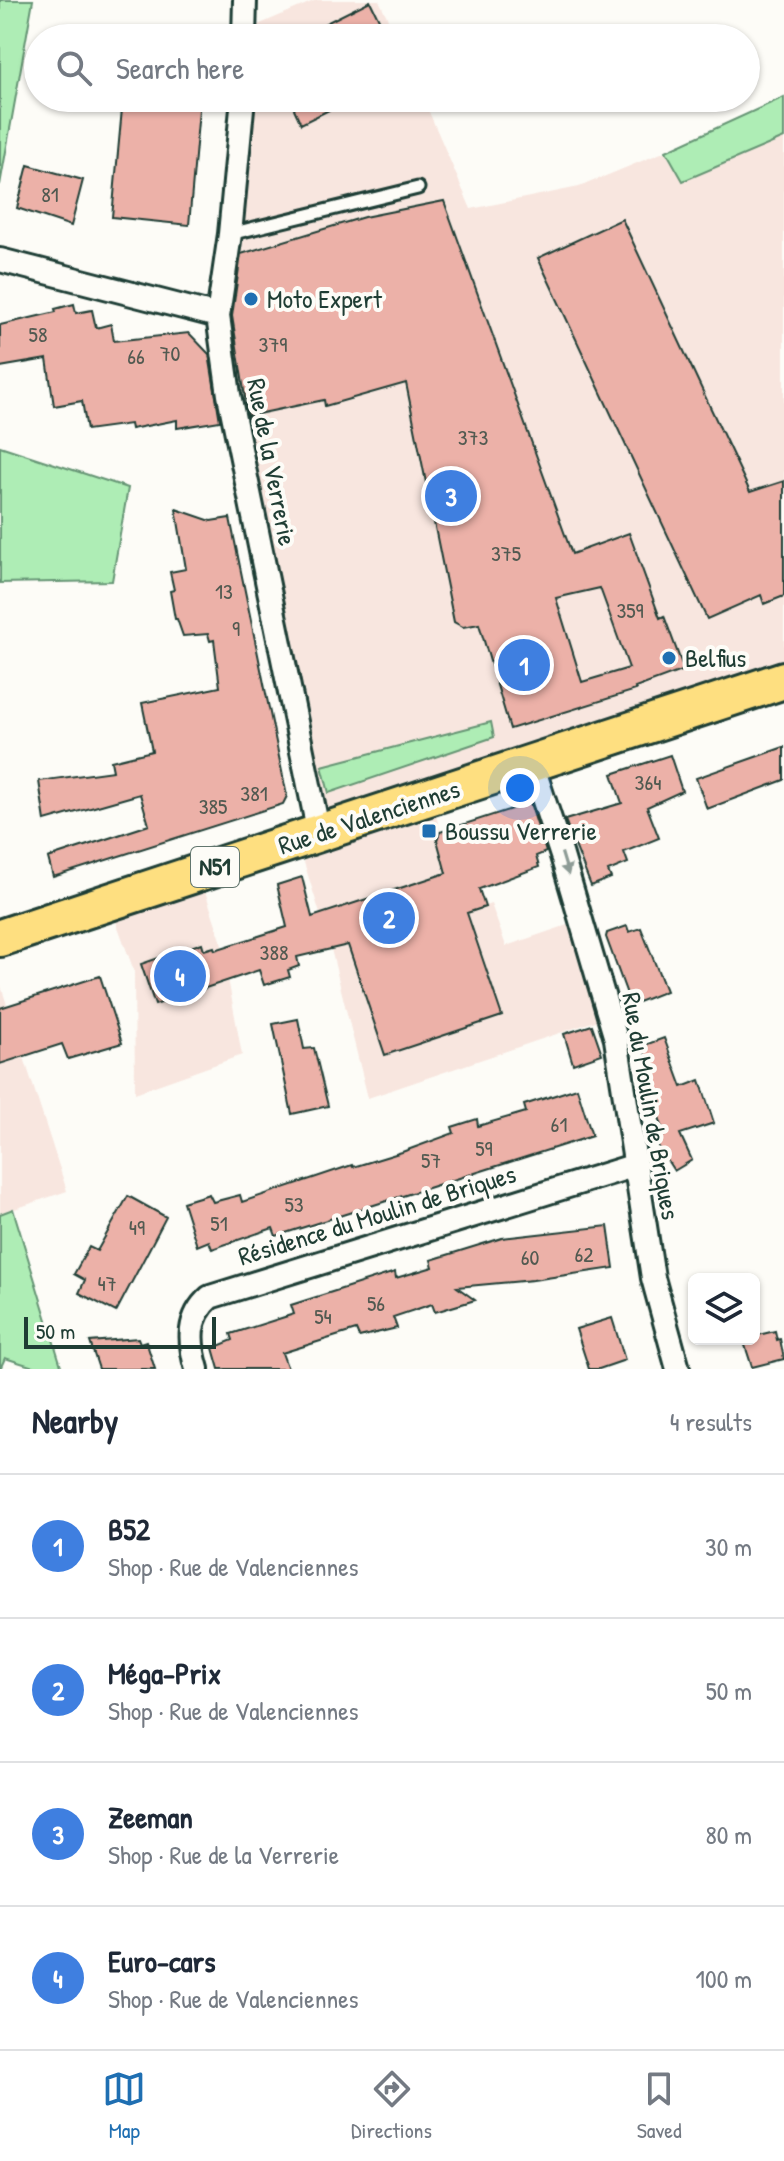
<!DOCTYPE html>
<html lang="en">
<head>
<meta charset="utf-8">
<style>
	:root { --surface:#fff; --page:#f6f6f7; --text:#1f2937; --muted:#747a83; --line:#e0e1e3; --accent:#1f6fb2 }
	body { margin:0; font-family:"Patrick Hand",sans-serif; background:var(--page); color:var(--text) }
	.controls { position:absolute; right:24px; bottom:24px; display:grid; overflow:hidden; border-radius:12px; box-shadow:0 2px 6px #0004 }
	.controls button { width:72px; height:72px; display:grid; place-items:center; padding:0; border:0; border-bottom:2px solid var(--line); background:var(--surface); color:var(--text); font:40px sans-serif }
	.scale { position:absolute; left:24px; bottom:20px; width:192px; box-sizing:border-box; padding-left:8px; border:4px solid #1f3d34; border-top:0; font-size:22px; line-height:28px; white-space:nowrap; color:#1f3d34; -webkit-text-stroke:6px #fdfcf7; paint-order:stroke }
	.you { position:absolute; left:520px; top:788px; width:28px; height:28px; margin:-20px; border:6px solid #fff; border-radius:50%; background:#1a73e8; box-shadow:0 0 0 12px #1a73e833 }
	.badge { display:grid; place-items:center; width:52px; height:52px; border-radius:50%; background:var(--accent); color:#fff; font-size:26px; font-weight:700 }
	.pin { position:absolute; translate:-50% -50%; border:4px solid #fff; box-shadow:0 2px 8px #0006 }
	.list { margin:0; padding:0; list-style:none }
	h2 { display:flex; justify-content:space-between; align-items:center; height:104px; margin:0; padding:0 32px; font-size:34px }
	h2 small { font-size:26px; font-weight:400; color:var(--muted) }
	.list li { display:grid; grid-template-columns:52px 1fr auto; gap:24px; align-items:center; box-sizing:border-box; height:144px; padding:0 32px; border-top:2px solid var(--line) }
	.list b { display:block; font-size:30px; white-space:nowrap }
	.list p { margin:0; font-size:26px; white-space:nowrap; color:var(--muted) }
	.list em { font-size:26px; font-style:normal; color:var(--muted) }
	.icon { flex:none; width:44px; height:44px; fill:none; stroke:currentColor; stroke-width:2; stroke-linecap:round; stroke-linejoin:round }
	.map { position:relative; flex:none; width:784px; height:1369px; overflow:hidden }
	.search { position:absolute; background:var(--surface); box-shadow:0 2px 6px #0004; left:24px; right:24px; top:24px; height:88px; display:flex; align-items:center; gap:20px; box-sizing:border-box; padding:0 28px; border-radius:44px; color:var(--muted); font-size:30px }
	.sheet { height:680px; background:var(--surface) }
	nav { display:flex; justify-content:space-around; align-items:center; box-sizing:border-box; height:112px; border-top:2px solid var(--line); background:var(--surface); font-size:22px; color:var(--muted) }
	nav a { display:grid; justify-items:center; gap:4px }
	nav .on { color:var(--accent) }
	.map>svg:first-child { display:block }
</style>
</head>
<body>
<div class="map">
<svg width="784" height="1369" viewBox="0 0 784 1369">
	<rect width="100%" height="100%" fill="#fdfcf7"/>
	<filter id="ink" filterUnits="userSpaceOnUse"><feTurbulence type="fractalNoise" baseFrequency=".0125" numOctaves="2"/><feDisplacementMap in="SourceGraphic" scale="16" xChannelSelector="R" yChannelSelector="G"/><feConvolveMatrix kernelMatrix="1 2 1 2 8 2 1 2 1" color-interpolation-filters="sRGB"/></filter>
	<g filter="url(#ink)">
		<path fill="#f8e6df" d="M316,0H379L397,38H244V31Z
			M243,98H423L471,209L579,187L666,151L683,181L784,138V680L430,797L466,912L491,904L506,946L582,920L610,1016L368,1098L331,949L297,840L318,834L218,316Z
			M199,873L221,940L242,1055L135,1093L134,971L109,902Z
			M0,983L67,1191L0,1214Z"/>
		<path fill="#aeedb5" stroke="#669574" stroke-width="2" d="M0,0H33L0,185Z
			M784,97V138L683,181L666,151Z
			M0,446L128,488L112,581L0,583Z
			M491,722L494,737L329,793L322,766Z
			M13,1209L62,1369H40L5,1358L0,1369V1214Z"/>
		<path fill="#ecb1a8" stroke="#1f3d34" stroke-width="2" fill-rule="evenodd" d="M370,1L388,38H296Z
			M123,98H200L189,225L112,217Z
			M289,98H353L301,124Z
			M28,165L83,180L71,226L17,208Z
			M444,201L572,554L629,533L660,618L664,616L684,670L635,688L636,690L510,729L479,624L463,627L454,622L406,383L325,406L324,400L248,416L232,316L241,254L364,217ZM600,588L629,668L582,682L556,598Z
			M622,219L750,492L784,481V596L764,604L761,595L707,619L538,258Z
			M74,304L76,313L92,310L96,328L111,324L114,341L189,333L209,354L220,421L177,428V420L131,429L130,424L87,430L82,401L54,406L47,359L0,367V325L56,312L55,309Z
			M176,509L211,521L230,518L287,796L283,804L53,877L48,858L149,825L140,794L45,821L39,781L113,771L111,761L152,751L142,703L220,687L214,640L210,641L208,634L183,636L177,619H175L170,591L174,590L170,572L186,569Z
			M784,747V780L707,809L696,778Z
			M670,755L682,791L647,807L659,838L624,852L628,863L608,871L611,878L591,886L565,820L622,803L612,774Z
			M530,803L546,852L536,856L539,867L479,889L485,907L467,913L502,1016L385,1055L348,945L297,957L299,966L288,970L290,977L264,985L259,970L155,1005L141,964L202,943L204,950L214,947L215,950L287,927L277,885L302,877L312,917L446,873L437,840L440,832Z
			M627,926L629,932L641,928L666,991L631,1005L606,937L607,933Z
			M100,976L122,1043L68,1059L62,1044L0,1064V1008Z
			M298,1019L304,1049L314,1048L328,1106L292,1114L273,1024Z
			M592,1025L602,1054L573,1064L564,1034Z
			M664,1038L682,1087L700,1080L714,1123L680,1134L692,1160L674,1171L655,1141L665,1135L652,1096L659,1094L642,1046Z
			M577,1088L592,1136L276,1236L273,1228L212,1249L209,1241L197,1246L183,1202L209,1194L213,1202L240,1195L242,1202L352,1165L353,1167L402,1152L454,1133L452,1127L477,1119L478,1126L526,1112L524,1105Z
			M128,1196L166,1217L116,1312L79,1293L85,1280L74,1274L89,1247L97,1251Z
			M608,1226L614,1268L533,1280L457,1287L475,1300L435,1312L432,1304L393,1317L397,1328L359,1337L356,1330L282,1353L288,1369H219L213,1348L233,1340L231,1334L294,1314L291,1305L395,1272L396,1278L433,1267L431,1260L502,1238Z
			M612,1318L625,1360L599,1369H589L576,1329Z
			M775,1331L777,1340L780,1339L784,1359L752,1367L743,1339H754V1336Z
			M138,1338L140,1343L146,1341L155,1369H99L90,1342Z"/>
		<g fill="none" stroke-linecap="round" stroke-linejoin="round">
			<g stroke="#1f3d34" stroke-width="17">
				<path id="service" d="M230,234L418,188"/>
			</g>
			<g stroke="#1f3d34" stroke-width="28">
				<path id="minor" d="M244,38L245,0
					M243,98L230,234L218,316L229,395L319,834
					M0,260L218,316
					M532,764L562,856L616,1039L653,1278L678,1369
					M197,1369C189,1342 187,1317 210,1297L636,1165"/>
			</g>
			<g stroke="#1f3d34" stroke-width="42">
				<path id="primary" d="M0,938L784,680"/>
			</g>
			<use href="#service" stroke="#fdfcf7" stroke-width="11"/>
			<use href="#minor" stroke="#fdfcf7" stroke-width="22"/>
			<use href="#primary" stroke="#fedf80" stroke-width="36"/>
		</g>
		<defs><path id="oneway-solid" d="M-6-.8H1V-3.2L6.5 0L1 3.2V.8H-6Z" transform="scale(2)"/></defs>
		<use fill="#8e9c96" href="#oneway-solid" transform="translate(565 864) rotate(73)"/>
	</g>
	<g fill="#1f6fb2" stroke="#fdfcf7" stroke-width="3">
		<circle cx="251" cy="299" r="8"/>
		<circle cx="669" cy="658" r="8"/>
		<rect x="421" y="823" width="16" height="16" rx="4"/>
	</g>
	<g text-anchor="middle" stroke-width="8" stroke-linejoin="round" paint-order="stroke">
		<g font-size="22" fill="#525a51">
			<text x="50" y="202">81</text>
			<text x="38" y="342">58</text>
			<text x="273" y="352">379</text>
			<text x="170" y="361">70</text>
			<text x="136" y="364">66</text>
			<text x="473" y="445">373</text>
			<text x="506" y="561">375</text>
			<text x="224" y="599">13</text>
			<text x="630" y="618">359</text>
			<text x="236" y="636">9</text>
			<text x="648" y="790">364</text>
			<text x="254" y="801">381</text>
			<text x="213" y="814">385</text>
			<text x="274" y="960">388</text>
			<text x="559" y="1132">61</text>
			<text x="484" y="1156">59</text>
			<text x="431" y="1168">57</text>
			<text x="294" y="1212">53</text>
			<text x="219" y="1231">51</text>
			<text x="137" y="1235">49</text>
			<text x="584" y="1262">62</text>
			<text x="530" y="1265">60</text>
			<text x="107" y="1291">47</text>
			<text x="376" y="1311">56</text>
			<text x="323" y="1324">54</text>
		</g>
		<rect fill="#fdfcf7" stroke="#62766e" stroke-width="2" x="191" y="847" width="48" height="40" rx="6"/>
		<g font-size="24" font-weight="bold" fill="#1f3d34">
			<text x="215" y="875">N51</text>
		</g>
		<g font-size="26" fill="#1f3d34" stroke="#fdfcf7" text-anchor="start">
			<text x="267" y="308">Moto Expert</text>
			<text x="685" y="667">Belfius</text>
			<text x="445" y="840">Boussu Verrerie</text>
		</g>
		<g font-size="26" fill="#1f3d34" stroke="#fdfcf7">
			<text transform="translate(272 462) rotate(79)" y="9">Rue de la Verrerie</text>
			<text transform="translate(369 817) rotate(-18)" y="9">Rue de Valenciennes</text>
			<text transform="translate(651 1106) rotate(80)" y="9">Rue du Moulin de Briques</text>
			<text transform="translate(377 1215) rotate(-17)" y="9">Résidence du Moulin de Briques</text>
		</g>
	</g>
</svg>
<div class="controls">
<button><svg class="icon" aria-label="layers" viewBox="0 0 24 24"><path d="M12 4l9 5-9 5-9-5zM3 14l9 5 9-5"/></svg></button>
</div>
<div class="scale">50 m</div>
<div class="you"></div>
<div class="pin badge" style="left:524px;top:665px;background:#3f7fe0">1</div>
<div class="pin badge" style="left:389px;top:918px;background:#3f7fe0">2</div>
<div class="pin badge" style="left:451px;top:496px;background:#3f7fe0">3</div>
<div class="pin badge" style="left:180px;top:976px;background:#3f7fe0">4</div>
<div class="search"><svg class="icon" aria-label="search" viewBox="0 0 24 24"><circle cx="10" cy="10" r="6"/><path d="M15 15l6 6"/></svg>Search here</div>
</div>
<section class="sheet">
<h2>Nearby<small>4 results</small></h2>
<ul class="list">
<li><span class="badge" style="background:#3f7fe0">1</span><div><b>B52</b><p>Shop · Rue de Valenciennes</p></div><em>30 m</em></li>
<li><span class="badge" style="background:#3f7fe0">2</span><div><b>Méga-Prix</b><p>Shop · Rue de Valenciennes</p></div><em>50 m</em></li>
<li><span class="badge" style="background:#3f7fe0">3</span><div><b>Zeeman</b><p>Shop · Rue de la Verrerie</p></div><em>80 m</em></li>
<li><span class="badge" style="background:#3f7fe0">4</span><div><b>Euro-cars</b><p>Shop · Rue de Valenciennes</p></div><em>100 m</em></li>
</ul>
</section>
<nav>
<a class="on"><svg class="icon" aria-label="map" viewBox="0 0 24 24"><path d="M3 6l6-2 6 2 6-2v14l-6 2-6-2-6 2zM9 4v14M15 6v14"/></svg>Map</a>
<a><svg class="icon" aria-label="directions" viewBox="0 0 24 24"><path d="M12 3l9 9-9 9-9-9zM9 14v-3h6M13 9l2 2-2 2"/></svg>Directions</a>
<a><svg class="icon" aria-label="saved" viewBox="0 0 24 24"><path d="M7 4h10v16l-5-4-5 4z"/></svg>Saved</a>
</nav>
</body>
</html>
